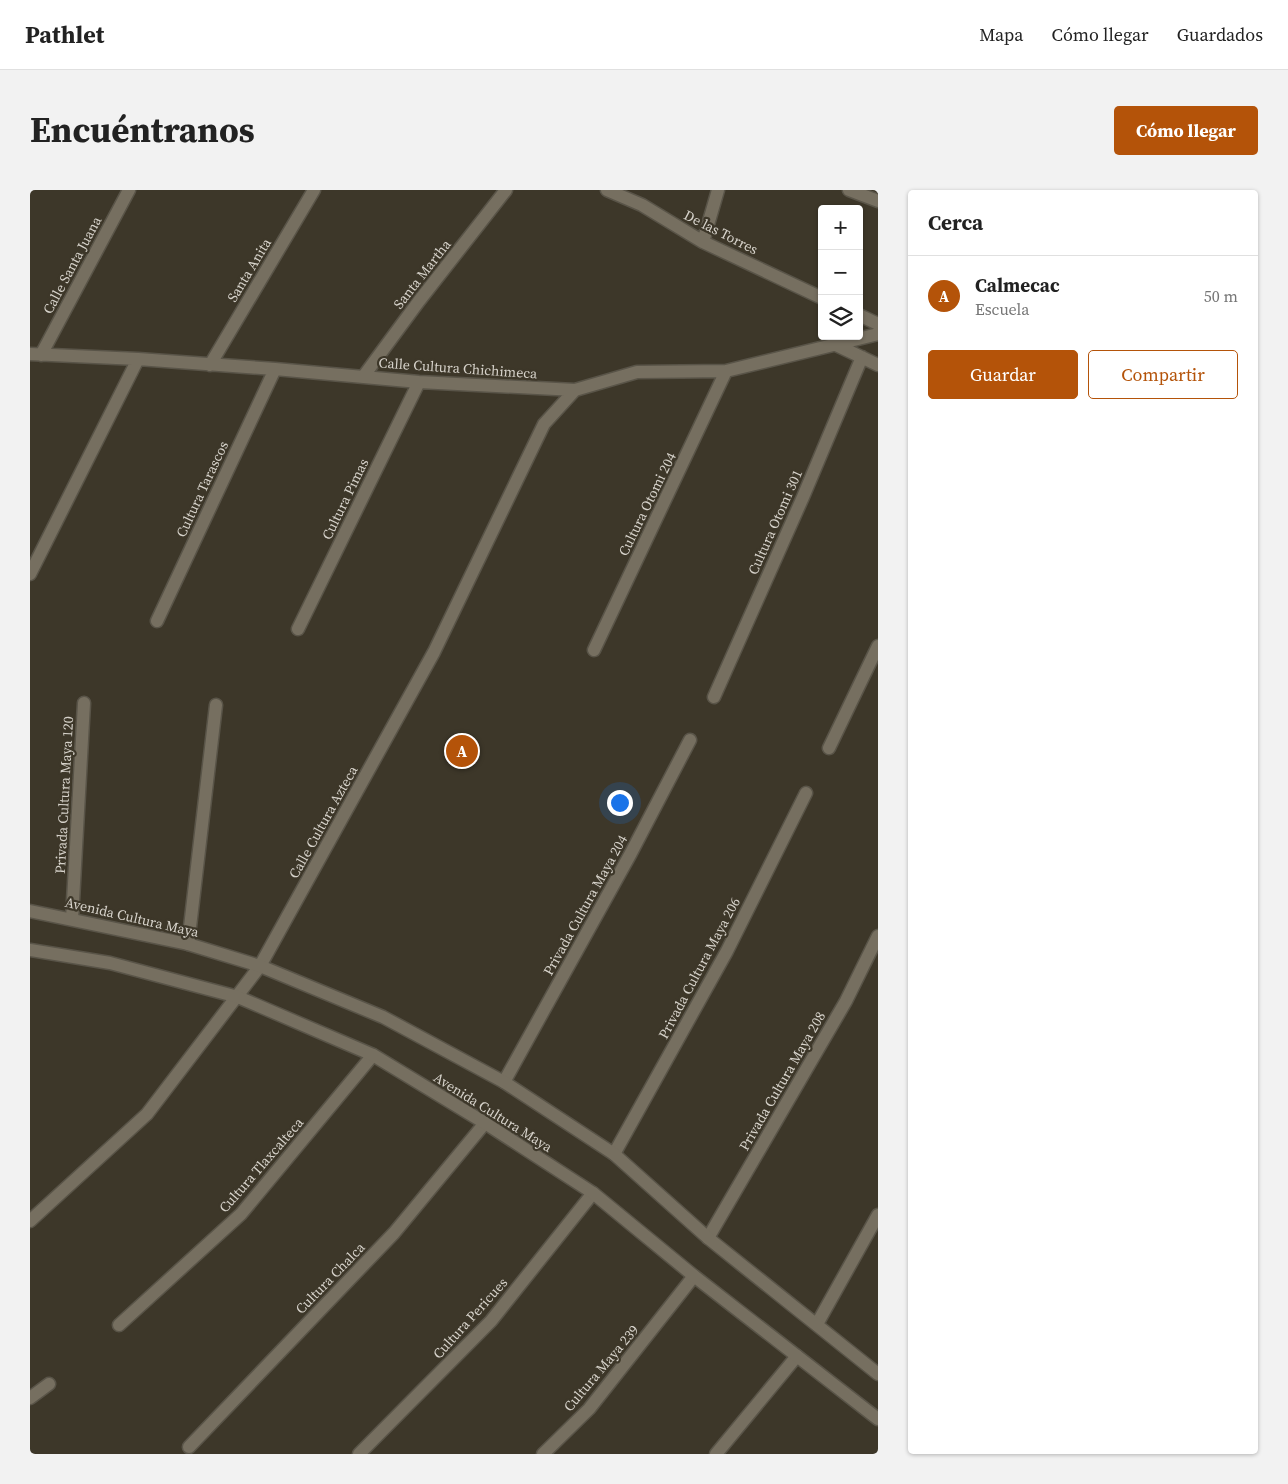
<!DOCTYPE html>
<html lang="es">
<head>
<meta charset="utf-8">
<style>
	:root { --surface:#fff; --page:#f2f2f2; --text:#222; --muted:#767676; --line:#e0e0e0; --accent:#b45309 }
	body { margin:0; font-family:"Source Serif 4",serif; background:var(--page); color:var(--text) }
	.controls { position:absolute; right:15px; top:15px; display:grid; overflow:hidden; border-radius:5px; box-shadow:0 1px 4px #0004 }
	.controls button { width:45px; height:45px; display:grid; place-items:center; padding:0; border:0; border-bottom:1px solid var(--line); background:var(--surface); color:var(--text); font:25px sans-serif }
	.you { position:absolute; left:589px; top:612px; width:18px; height:18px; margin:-12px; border:4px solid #fff; border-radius:50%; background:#1a73e8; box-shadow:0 0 0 8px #1a73e833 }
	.badge { display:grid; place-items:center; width:32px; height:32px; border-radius:50%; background:var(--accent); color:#fff; font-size:16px; font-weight:700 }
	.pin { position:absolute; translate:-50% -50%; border:2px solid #fff; box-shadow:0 1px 5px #0006 }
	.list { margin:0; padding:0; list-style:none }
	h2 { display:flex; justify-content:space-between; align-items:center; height:65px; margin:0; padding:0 20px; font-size:21px }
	h2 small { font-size:16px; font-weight:400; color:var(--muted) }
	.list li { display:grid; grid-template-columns:32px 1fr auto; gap:15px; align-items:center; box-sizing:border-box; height:80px; padding:0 20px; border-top:1px solid var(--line) }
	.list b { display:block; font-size:19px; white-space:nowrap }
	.list p { margin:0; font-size:16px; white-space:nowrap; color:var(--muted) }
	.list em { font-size:16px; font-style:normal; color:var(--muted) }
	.actions { display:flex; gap:10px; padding:15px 20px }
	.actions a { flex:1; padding:11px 0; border:1px solid var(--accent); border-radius:5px; text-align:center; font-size:18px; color:var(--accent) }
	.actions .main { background:var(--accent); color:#fff }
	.icon { flex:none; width:28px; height:28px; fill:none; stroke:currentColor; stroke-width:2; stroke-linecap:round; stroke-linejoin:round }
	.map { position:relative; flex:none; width:848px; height:1264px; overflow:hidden; border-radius:5px }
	header { display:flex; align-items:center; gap:30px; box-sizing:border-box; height:70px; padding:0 25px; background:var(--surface); border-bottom:1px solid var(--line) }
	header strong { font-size:24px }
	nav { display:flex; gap:28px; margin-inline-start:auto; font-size:18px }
	.intro { display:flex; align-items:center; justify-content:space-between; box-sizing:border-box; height:120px; padding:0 30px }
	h1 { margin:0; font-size:35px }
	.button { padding:12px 22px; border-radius:5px; background:var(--accent); color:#fff; font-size:18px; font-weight:700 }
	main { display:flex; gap:30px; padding:0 30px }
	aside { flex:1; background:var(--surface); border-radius:5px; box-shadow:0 1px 4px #0004 }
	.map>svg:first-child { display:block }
</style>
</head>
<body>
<header>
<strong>Pathlet</strong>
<nav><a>Mapa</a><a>Cómo llegar</a><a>Guardados</a></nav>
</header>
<div class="intro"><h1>Encuéntranos</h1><a class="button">Cómo llegar</a></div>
<main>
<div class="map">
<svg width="848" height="1264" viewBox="0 0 848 1264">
	<rect width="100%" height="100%" fill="#3d3729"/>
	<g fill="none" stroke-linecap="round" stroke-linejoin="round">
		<g stroke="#595448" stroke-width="15">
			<path id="minor" d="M577,0L612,15L673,52L792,108
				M819,0L848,11
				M673,52L688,0
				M829,125L848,134
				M804,154L848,175
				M0,164L108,169L245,179L389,192L545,200L607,182L696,181L848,144
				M11,165L99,0
				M180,175L284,0
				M333,187L389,111L476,0
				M0,384L108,169
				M127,431L245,179
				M268,439L389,192
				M564,460L696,181
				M684,507L773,307L832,167
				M799,558L848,456
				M42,729L54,513
				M158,754L186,515
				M474,892L601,663L660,550
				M584,964L697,761L776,603
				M0,1031L117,924L230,776L404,462L514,234L545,200
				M678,1048L816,811L848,746
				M787,1134L848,1025
				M89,1135L211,1024L343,865
				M0,1208L19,1194
				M159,1257L364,1043L455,933
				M329,1264L461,1131L563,1003
				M513,1264L559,1219L664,1086
				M686,1264L767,1166"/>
		</g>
		<g stroke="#595448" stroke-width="15">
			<path id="tertiary" d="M0,721L158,754L230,776L353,827L474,892L584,964L678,1048L848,1184
				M0,760L80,773L208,807L343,865L455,933L563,1003L664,1086L848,1229"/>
		</g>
		<use href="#minor" stroke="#766f60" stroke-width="12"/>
		<use href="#tertiary" stroke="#766f60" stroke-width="12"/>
	</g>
	<g text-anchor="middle" stroke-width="4.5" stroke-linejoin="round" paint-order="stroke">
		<g font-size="14" fill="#d6d2ca" stroke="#3d3729">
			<text transform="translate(691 42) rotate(27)" y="5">De las Torres</text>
			<text transform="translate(42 75) rotate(-62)" y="5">Calle Santa Juana</text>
			<text transform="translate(219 80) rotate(-59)" y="5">Santa Anita</text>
			<text transform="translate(392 84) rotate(-52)" y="5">Santa Martha</text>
			<text transform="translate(428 178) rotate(4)" y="5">Calle Cultura Chichimeca</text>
			<text transform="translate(172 299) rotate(-65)" y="5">Cultura Tarascos</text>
			<text transform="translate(315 309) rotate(-64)" y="5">Cultura Pimas</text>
			<text transform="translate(617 314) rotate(-64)" y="5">Cultura Otomi 204</text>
			<text transform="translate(745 332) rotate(-66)" y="5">Cultura Otomi 301</text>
			<text transform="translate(34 605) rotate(-87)" y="5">Privada Cultura Maya 120</text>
			<text transform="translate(293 632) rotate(-61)" y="5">Calle Cultura Azteca</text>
			<text transform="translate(555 715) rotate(-61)" y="5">Privada Cultura Maya 204</text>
			<text transform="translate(102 727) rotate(13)" y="5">Avenida Cultura Maya</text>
			<text transform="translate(669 778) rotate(-62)" y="5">Privada Cultura Maya 206</text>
			<text transform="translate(752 891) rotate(-60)" y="5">Privada Cultura Maya 208</text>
			<text transform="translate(463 922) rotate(32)" y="5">Avenida Cultura Maya</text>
			<text transform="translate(231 975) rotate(-49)" y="5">Cultura Tlaxcalteca</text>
			<text transform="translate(300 1088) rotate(-46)" y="5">Cultura Chalca</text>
			<text transform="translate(440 1128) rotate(-48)" y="5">Cultura Pericues</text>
			<text transform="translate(571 1178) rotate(-50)" y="5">Cultura Maya 239</text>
		</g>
	</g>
</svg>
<div class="controls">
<button>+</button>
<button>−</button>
<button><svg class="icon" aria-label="layers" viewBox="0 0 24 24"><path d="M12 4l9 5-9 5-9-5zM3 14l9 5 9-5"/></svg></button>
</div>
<div class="you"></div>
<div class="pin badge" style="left:432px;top:561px">A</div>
</div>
<aside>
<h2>Cerca<small></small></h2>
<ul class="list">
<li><span class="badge">A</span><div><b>Calmecac</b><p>Escuela</p></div><em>50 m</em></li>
</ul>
<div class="actions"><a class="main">Guardar</a><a>Compartir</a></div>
</aside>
</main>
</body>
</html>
